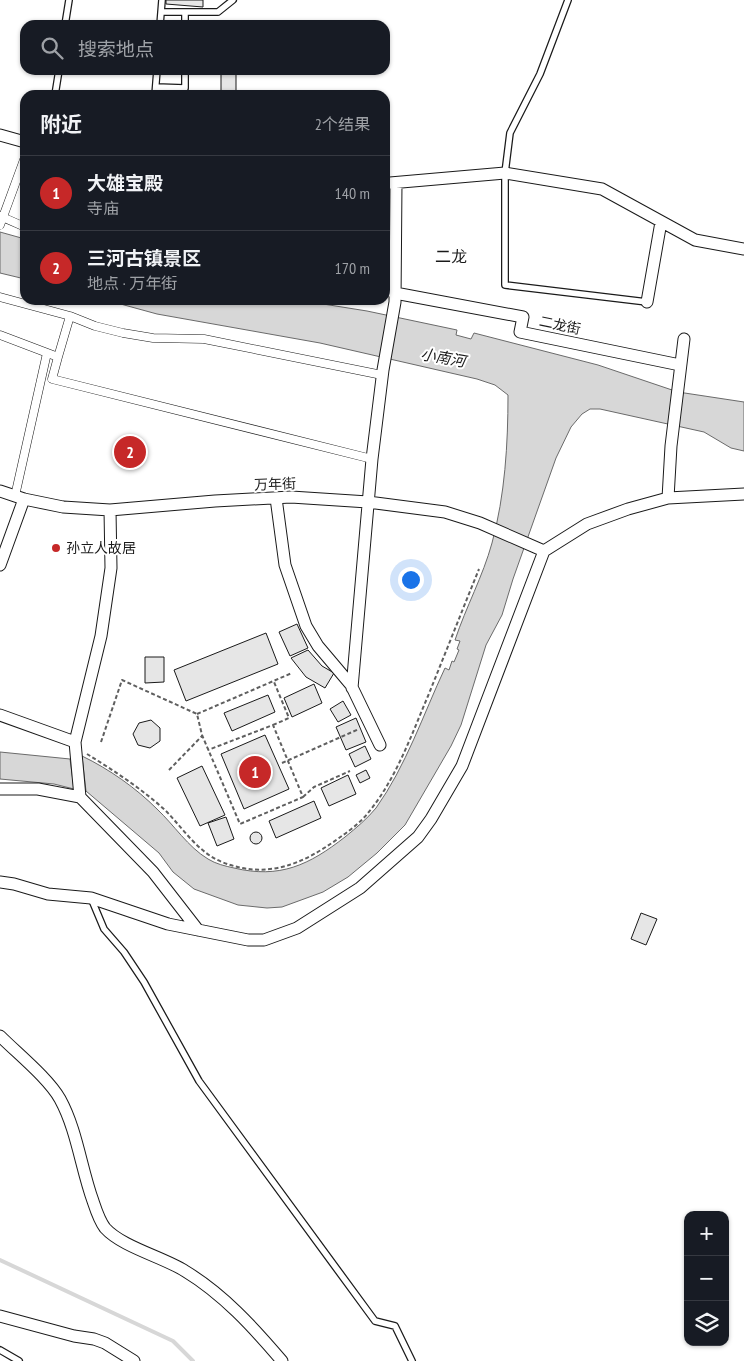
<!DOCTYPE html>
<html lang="zh">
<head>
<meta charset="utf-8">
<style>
	:root { --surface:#171b24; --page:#20242c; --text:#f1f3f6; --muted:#9ea1a6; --line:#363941; --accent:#c62828 }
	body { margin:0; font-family:"PT Sans Narrow","Noto Sans SC",sans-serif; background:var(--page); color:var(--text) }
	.controls { position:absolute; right:15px; bottom:15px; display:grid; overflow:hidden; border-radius:10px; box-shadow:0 1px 4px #0004 }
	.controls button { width:45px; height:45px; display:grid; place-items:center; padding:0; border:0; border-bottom:1px solid var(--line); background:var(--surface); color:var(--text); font:25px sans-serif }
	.you { position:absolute; left:410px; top:579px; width:18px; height:18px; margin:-12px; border:4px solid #fff; border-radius:50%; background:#1a73e8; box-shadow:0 0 0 8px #1a73e833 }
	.badge { display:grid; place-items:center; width:32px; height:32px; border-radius:50%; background:var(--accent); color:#fff; font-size:16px; font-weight:700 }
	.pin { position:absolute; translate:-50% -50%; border:2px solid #fff; box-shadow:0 1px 5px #0006 }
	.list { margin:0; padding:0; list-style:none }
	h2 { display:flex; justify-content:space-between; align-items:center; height:65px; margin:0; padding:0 20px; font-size:21px }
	h2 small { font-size:16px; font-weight:400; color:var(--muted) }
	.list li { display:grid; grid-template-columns:32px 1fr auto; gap:15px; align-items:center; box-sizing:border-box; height:75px; padding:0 20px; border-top:1px solid var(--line) }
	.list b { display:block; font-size:19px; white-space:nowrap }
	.list p { margin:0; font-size:16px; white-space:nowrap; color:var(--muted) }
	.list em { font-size:16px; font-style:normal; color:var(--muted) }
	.icon { flex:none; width:28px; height:28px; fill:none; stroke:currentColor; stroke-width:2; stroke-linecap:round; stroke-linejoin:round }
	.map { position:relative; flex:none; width:744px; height:1361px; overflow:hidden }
	.search { position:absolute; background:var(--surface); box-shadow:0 1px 4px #0004; left:20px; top:20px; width:370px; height:55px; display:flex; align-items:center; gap:12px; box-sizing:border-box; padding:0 18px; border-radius:15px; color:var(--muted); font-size:19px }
	.panel { position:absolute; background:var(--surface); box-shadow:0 1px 4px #0004; left:20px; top:90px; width:370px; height:215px; border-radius:15px }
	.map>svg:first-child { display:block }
</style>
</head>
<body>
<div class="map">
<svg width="744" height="1361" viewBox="0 0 744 1361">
	<rect width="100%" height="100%" fill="#fff"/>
	<path fill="#d7d7d7" stroke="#6a6a6a" d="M0,232L25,239V279L0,273Z
		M106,300H298L367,311L457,330L456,335L471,339L474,333L598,365L678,392L744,402V451L731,448L704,432L600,409H590L582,414L571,427L556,458L513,579L502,615L486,645L461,725L451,746L405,825L377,853L348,877L323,892L282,907L267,908L238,905L194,889L173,872L159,853L86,791L82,756C109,769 136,788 157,809C174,825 188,847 208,859C216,864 225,866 234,868C280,879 309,865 345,837C356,828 367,819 376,808C406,766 423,715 445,668L449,670L452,661L454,662L459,650L457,649L460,641L455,640C466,607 483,576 492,543C505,495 508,444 508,395L495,385L477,379L320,343L157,314Z
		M0,752L70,759L74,789L54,784L0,779Z"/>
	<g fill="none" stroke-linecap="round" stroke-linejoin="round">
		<path stroke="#d7d7d7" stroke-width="4" d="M0,1260L173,1341L193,1361"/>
	</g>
	<path fill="#e6e6e6" stroke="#1a1a1a" d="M166,0H203V7L166,4Z
		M221,70H236V92H221Z
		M297,624L308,648L290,656L279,632Z
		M266,633L278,664L186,701L174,670Z
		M308,650L322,666L334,673L325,688L306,677L291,658Z
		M145,657H164V682L145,683Z
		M314,684L322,703L292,717L284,698Z
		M268,695L275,712L232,731L224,713Z
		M343,701L351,715L338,722L330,709Z
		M356,718L366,742L346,750L336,727Z
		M151,720L160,728V741L150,748L138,745L133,734L139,723Z
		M265,735L289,789L244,809L221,754Z
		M365,746L371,759L355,767L349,754Z
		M202,766L225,815L200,826L177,778Z
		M366,770L370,778L360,783L356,775Z
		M348,775L356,794L329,806L321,788Z
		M314,801L321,818L276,838L269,821Z
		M226,817L234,839L217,846L208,823Z
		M250 838a6 6 0 1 1 12 0a6 6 0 1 1-12 0Z
		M641,913L657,919L646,945L631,939Z"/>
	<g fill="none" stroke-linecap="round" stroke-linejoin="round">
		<g stroke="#1a1a1a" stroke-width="8">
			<path id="service" d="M568,0L540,74L510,133L505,173V285L647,302
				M161,12H218L233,0
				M65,25L69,0
				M160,25L162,0
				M185,25V12
				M156,87L185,88V70
				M55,95L59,70
				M155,95L157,70
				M91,898L104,929L124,952L144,982L199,1081L375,1321L395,1326L412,1361
				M0,1350L19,1361"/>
		</g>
		<g stroke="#1a1a1a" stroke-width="9">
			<path id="pedestrian" d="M0,216L25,227
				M0,225L25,157
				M385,292L395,293
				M0,297L70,316L95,326L123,333L153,338L204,339L382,375
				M0,335L58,357L52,379L372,459
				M58,357L70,316
				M15,496L47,353"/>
		</g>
		<g stroke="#1a1a1a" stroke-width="13">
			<path id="minor" d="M0,135L25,142
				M390,183L505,173L602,189L695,240L744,249
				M395,293L523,317L520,332L680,365
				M647,302L661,222
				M0,491L24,499L63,507L110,510L215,501L291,497L368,502L445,512L480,523L544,551
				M276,498L285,565L306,626L318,646L351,685L380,745
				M668,498L671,446L684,339
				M0,565L24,499
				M352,688L372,459L383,370L395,302L396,183
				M0,715L75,742
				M0,789H38L80,797L153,872L198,930
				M80,797L75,742L101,636L111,568L110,510
				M0,882L14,884L48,894L91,898L168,924L248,940H264L297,928L360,888L418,837L431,819L462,766L544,551L587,524L628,509L668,498L744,494
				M0,1036C18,1054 48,1078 60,1099C77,1130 81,1168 93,1201C96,1210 99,1220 105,1228C122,1247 163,1257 185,1271C223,1294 253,1327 282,1361
				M0,1316L74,1336L94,1339L105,1343L134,1361"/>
		</g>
		<path stroke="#5f5f5f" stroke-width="2" stroke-dasharray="4 2.5" stroke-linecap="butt" d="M197,714L292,673
			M273,725L289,718L274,682
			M101,742L122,680L197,714L202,735L240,824L303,797L273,725L208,750
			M87,754C113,770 145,791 167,812C184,830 199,853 222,862C267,880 303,864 339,838C349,831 360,823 368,813C396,779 411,736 428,696C445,654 462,611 479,569
			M282,763L359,729
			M169,770L202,736
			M303,797L314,787L350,771"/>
		<use href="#service" stroke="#fff" stroke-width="5.5"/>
		<use href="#pedestrian" stroke="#fff" stroke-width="8"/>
		<use href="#minor" stroke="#fff" stroke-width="11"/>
		<path stroke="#1a1a1a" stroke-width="2.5" d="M385,186H387L385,257"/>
	</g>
	<circle fill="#c62828" stroke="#fff" stroke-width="2" cx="56" cy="548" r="5"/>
	<g text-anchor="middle" stroke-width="4" stroke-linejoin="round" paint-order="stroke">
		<g font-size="14" fill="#1a1a1a" stroke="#fff">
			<text transform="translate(560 325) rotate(12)" y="5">二龙街</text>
			<text transform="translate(275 484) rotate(-2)" y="5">万年街</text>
		</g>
		<g font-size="14" fill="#1a1a1a" stroke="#fff" text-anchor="start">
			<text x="66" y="553">孙立人故居</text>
		</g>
		<g font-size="15" font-style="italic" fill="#1a1a1a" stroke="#fff">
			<text transform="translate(443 358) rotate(10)" y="5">小南河</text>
		</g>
		<g font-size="16" fill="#1a1a1a" stroke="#fff">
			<text x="451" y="262">二龙</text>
		</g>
	</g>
</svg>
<div class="controls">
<button>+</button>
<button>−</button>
<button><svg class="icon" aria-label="layers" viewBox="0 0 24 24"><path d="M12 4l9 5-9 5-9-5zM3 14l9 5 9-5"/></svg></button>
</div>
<div class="you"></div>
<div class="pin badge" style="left:255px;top:772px">1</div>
<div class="pin badge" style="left:130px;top:452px">2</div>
<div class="search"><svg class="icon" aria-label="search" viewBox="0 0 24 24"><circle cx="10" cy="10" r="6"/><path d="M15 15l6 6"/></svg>搜索地点</div>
<section class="panel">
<h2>附近<small>2个结果</small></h2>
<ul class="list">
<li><span class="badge">1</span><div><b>大雄宝殿</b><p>寺庙</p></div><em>140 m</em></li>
<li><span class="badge">2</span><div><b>三河古镇景区</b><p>地点 · 万年街</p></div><em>170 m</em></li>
</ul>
</section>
</div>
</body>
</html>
